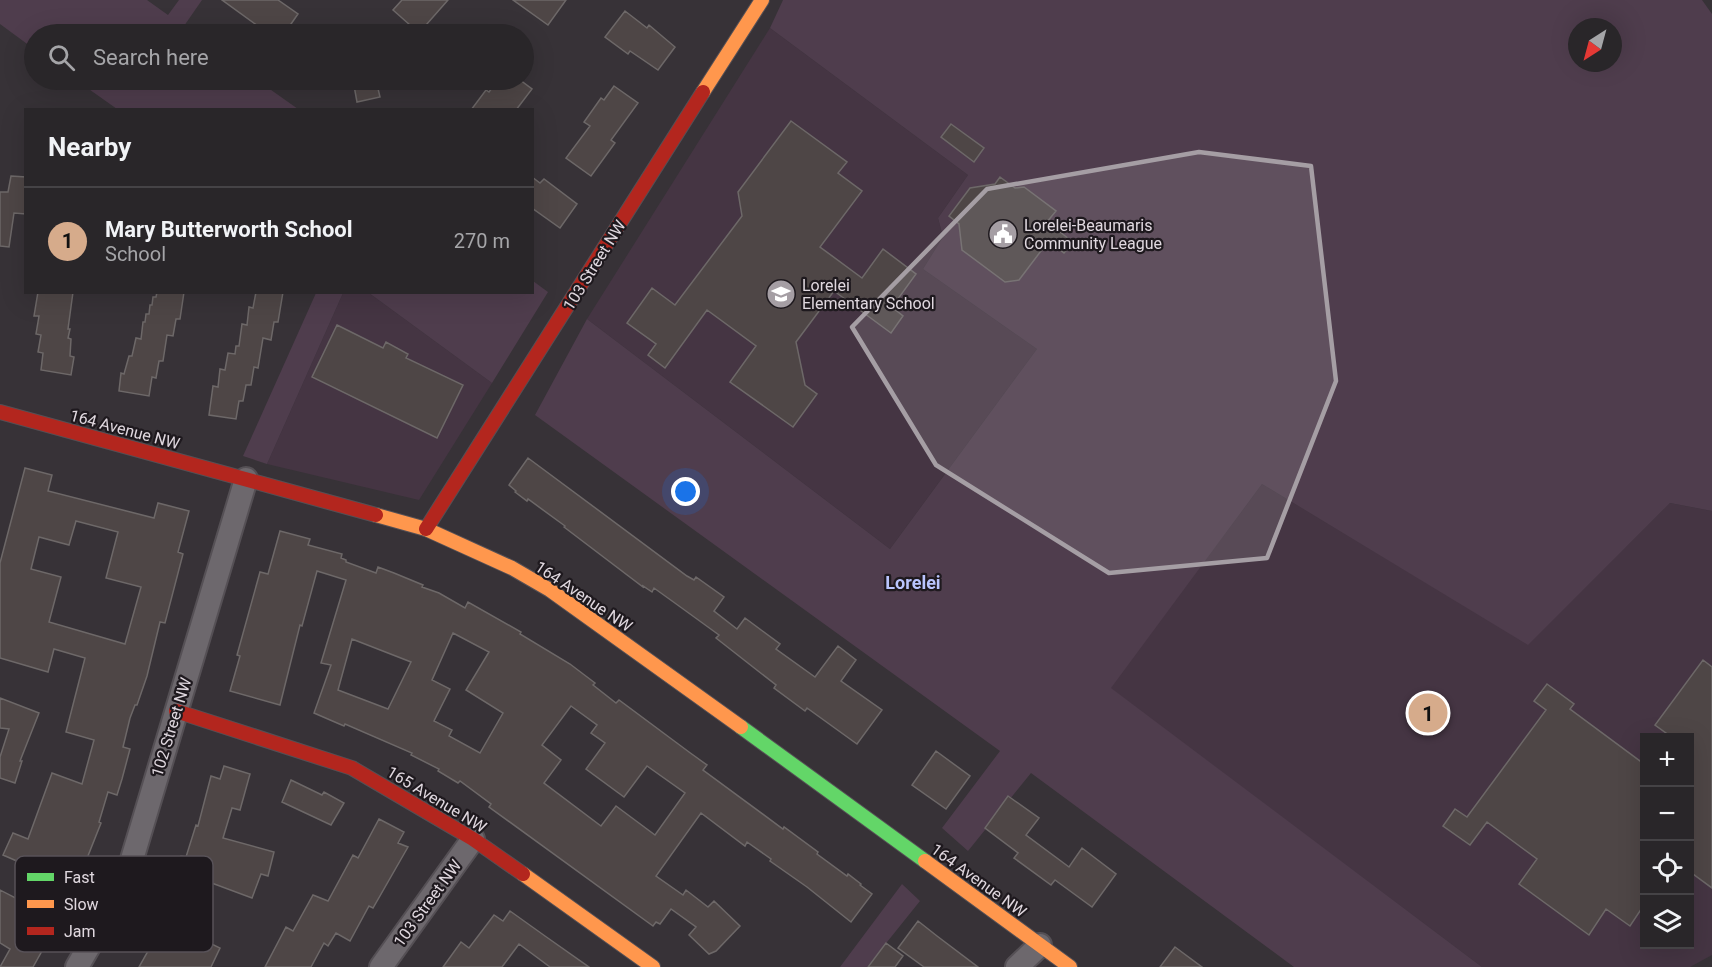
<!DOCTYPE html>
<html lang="en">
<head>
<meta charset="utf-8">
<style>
	:root { --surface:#292629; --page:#312e31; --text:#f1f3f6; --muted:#a5a5a8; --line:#454346; --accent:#d6ab8b }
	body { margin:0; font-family:Roboto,sans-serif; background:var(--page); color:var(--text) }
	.controls { position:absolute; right:18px; bottom:18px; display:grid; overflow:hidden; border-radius:0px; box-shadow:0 6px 24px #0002 }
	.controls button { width:54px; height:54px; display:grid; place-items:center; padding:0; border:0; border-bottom:2px solid var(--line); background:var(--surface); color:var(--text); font:30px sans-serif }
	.compass { position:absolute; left:1568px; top:18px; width:54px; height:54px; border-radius:50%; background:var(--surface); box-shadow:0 6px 24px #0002; rotate:216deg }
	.you { position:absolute; left:686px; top:492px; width:21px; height:21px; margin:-15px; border:4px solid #fff; border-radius:50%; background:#1a73e8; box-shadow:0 0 0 9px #1a73e833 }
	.badge { display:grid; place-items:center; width:39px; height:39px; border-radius:50%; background:var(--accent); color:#111; font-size:20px; font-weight:700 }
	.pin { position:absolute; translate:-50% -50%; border:3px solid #fff; box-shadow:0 2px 6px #0006 }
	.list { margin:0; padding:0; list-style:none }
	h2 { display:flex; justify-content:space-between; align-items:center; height:78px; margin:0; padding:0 24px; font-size:26px }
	h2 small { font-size:20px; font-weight:400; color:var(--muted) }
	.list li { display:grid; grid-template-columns:39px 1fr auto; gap:18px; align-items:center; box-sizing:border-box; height:108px; padding:0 24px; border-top:2px solid var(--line) }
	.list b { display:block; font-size:22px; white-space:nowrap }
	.list p { margin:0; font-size:20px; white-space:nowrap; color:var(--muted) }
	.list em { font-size:20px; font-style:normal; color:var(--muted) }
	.icon { flex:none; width:33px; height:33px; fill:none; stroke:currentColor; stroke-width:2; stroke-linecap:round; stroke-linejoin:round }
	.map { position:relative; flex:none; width:1712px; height:967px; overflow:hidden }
	.search { position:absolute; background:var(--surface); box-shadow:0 6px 24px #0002; left:24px; top:24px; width:510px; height:66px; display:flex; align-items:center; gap:15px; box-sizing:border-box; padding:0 21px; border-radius:33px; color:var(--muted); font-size:22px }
	.panel { position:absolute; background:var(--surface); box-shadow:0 6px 24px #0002; left:24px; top:108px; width:510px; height:186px; border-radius:0px }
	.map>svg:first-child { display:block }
</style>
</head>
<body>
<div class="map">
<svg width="1712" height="967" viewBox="0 0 1712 967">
	<rect width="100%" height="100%" fill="#373237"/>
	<path fill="#453543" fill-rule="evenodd" d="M770,28L968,175L938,218L943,237L923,269L1037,349L890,549L587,319Z
		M343,293H369L492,383L419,500L267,464Z
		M1262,484L1528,644L1670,503L1712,511V955L1690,967H1482L1110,688ZM1644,738H1690V944H1644Z"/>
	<path fill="#4f3d4d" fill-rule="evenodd" d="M0,0H147L168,15L179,0H202L184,26L195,34H34V49L0,24Z
		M783,0H1702L1712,14V511L1670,503L1528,645L1262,484L1111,688L1482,967H1294L1031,773L968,851L942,828L1000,751L535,415L587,319L890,549L1037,349L923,269L943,237L938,218L968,175L770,28ZM1577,27H1613V63H1577Z
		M76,80H257L298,109H117Z
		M533,281L548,292L492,383L369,293L532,292Z
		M316,293H343L267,464L243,456Z
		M902,884L920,901L867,967H840Z"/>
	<path fill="#4e4646" stroke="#6d6868" stroke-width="1.5" fill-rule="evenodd" d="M222,0H278L298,14L291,24L315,34H252L258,26Z
		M402,0H448L419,33L393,10Z
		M513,0H566L548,25Z
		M625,11L647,28L649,25L675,47L658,70L630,51L628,54L605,37Z
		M353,80H376L380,97L357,102Z
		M498,80H520L532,89L516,110H471L486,90L489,92Z
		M614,86L638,103L611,140L615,143L591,176L566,158L590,126L584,122L601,98L604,100Z
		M791,121L847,162L838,173L862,191L820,247L862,278L883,249L916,274L892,307L903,316L891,333L834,291L796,342L805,385L817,394L793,427L730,382L756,346L707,310L665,368L648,355L656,344L627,323L652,288L675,305L742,216L738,192Z
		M951,124L984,148L974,162L941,137Z
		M11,176L26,177V214L14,213L9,247L0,246V192H8Z
		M532,177L540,183L544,179L577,204L560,228L532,208Z
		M1000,177L1015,188L1024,187L1056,211L1047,222L1073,242L1064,253L1047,240V243L1019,280L1005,282L962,250L959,224L949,216L970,188L995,184Z
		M38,292H73L68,329H70L68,338L71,339L70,356L74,357L71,375L41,370L43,353L38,352L41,335L36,334L39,316H34Z
		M157,292H184L180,319H176L173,336L167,335L163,361H159L156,378L152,377L149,396L119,391L121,373L124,374L129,356H132L136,338L141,339L143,322H145L146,314H149L150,305H152L153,297H156Z
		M256,292H283L278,322H274L271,340L263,338L258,368L254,367L251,385H246L243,401H239L236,419L209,415L213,386L218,387L220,369L225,370L228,353L235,354L236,346H239L242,324L247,325L249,307L253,308Z
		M337,325L383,348L386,342L408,354L406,358L463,385L437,438L312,377Z
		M528,458L687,576L694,580L696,577L724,597L714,611L737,629L745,618L780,644L776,649L815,677L838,646L856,660L841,681L882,710L857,744L807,708L805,711L774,688L776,685L716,638L719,635L679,606L654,588L652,592L643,586V587L564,527L565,526L528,499L527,501L515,492L516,491L509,485Z
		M25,468L52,475L48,491L154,518L158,503L189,511L178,552L183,554L165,623L160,622L147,676L137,705H135L130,718L123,747L130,749L122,779L117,795L108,792L99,822L101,823L80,876L86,879L62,928L56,926L33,967H0L10,949L0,943V890L31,906L47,874L3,855L13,833L28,839L52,773L82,784L94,740L66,732L85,658L54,649L48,672L0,658V563ZM76,521L118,532L106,578L141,587L125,644L49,622L61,577L31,569L39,537L69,545Z
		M280,531L310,539L308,545L342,554L341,558L346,560V562L376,573L378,567L394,573L423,585L422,587L439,593L465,608L468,602L521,632L520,634L570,664L595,683L593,685L616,703L619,700L689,752L707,765L703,770L783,829L784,827L818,852L817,854L847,876L848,874L861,884L860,885L872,894L851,922L807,887L770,861L771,859L747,842L745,846L701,813L656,876L683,895L686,890L708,907L714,901L740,926L716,951L709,954L689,935L696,927L671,909L660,924L656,922L653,926L489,807L491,804L460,781L458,783L438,771L439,769L411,755L412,753L345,724L344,726L314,713L331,665L321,663L346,580L317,571L302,626L300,625L280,705L230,691L240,656L237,655L260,572L268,574ZM453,633L489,652L466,690L503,713L480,753L449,736L452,730L434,721L450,689L432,680ZM352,639L411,662L388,709L338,690ZM571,706L597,725L591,733L605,743L586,769L624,797L647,766L685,793L655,835L616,806L601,826L544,783L561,760L542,745Z
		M1703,660L1712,667V888L1689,871V738H1673L1655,725Z
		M1547,684L1574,704L1570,709L1644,764V905L1630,926L1606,909L1589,935L1519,884L1537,859L1487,822L1470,845L1443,826L1455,809L1467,817L1546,710L1534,701Z
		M0,698L39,713L20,761H22L15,783L0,778V757L9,729L0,728Z
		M936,751L970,776L946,809L912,785Z
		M224,766L250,774L240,810L232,808L223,838L274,852L268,876L261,874L252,898L209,882L206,891L201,889L185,931L220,948L211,967H139L157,935L150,932L159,910L162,911L181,856L186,857L196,825L198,826L211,776L220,779Z
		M291,780L322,795L324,792L344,803L331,825L282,802Z
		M1008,796L1039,818L1026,835L1069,867L1082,848L1116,874L1092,907L1055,880L1051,885L1014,858L1018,853L985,828Z
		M379,819L404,832L398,843L408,847L373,908L369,906L350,941L336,933L328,946L324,943L311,967H265L286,927L293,931L313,895L328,901L353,855L358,858Z
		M510,911L545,936L589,967H550L519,944L502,967H443L461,942L469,948L494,915L503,921Z
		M918,921L937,936L978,967H924L898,948Z
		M886,943L903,956L895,967H868Z
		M1175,947L1202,967H1160Z"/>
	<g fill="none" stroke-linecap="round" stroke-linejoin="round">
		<g stroke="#555055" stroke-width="26">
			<path id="street" d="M77,967L124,886L246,479
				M381,967L473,839
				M1017,967L1040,945"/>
		</g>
		<g stroke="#555055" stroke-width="16">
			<path id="fast" d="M741,727L925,861"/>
		</g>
		<g stroke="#555055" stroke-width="16">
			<path id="slow" d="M703,92L762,0
				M376,515L426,529L512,568L550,590L741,727
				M925,861L1070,967
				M523,874L653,967"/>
		</g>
		<g stroke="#555055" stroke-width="16">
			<path id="jam" d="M0,412L376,515
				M426,529L703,92
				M176,711L352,768L473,839L523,874"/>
		</g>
		<use href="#street" stroke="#6d686d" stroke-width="22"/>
		<use href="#fast" stroke="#63d668" stroke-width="14"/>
		<use href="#slow" stroke="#ff974d" stroke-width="14"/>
		<use href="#jam" stroke="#b3261e" stroke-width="14"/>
	</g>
	<path fill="#a59ea4" fill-opacity="0.2" stroke="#a59ea4" stroke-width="4.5" stroke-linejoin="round" d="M1199,152L1311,166L1336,381L1267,558L1109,573L936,465L852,327L987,189Z"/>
	<defs>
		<g id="civic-disc" transform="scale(1.5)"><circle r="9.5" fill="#a59ea4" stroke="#1e191e"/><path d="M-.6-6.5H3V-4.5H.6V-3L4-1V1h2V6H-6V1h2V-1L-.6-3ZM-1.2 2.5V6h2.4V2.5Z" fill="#fff"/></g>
		<g id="school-disc" transform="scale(1.5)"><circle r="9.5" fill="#a59ea4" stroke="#1e191e"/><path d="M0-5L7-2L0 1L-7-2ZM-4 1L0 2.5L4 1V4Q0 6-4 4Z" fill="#fff"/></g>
	</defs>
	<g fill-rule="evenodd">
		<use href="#civic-disc" x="1003" y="234"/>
		<use href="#school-disc" x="781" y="294"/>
	</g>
	<g text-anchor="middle" stroke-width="4.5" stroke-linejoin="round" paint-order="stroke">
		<g font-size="16" fill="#e0d8df" stroke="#1e191e" text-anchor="start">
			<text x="1024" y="231">Lorelei-Beaumaris<tspan x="1024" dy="18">Community League</tspan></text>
			<text x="802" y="291">Lorelei<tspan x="802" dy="18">Elementary School</tspan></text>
		</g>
		<g font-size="16" fill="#e0d8df" stroke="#1e191e">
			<text transform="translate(594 265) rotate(-58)" y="6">103 Street NW</text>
			<text transform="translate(125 429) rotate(15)" y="6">164 Avenue NW</text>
			<text transform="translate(584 596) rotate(34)" y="6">164 Avenue NW</text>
			<text transform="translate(171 727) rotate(-73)" y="6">102 Street NW</text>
			<text transform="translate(437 799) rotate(31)" y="6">165 Avenue NW</text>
			<text transform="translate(979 880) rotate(36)" y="6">164 Avenue NW</text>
			<text transform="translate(427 903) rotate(-54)" y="6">103 Street NW</text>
		</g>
		<g font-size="18" font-weight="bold" fill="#bac5fe" stroke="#1e191e">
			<text x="913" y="589">Lorelei</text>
		</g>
	</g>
	<rect x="15" y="856" width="198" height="96" rx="9" fill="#1e191e" stroke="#585258" stroke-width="1.5"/>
	<rect x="27" y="873" width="27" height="8" fill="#63d668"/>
	<rect x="27" y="900" width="27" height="8" fill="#ff974d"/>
	<rect x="27" y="927" width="27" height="8" fill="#b3261e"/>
	<g font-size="16" fill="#e0d8df">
		<text x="64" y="883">Fast</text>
		<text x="64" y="910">Slow</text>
		<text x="64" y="937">Jam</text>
	</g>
</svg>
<div class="controls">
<button>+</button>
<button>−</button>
<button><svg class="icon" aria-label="locate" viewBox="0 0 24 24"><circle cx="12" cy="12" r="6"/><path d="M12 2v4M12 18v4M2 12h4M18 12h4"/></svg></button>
<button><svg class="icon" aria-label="layers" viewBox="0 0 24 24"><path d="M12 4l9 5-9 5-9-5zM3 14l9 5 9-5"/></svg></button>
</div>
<svg class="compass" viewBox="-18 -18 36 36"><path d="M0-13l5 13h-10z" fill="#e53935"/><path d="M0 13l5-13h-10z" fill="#a5a5a8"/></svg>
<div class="you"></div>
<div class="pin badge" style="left:1428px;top:713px">1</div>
<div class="search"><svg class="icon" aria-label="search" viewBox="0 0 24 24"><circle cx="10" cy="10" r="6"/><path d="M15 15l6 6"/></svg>Search here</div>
<section class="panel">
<h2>Nearby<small></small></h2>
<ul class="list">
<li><span class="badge">1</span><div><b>Mary Butterworth School</b><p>School</p></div><em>270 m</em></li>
</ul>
</section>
</div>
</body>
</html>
